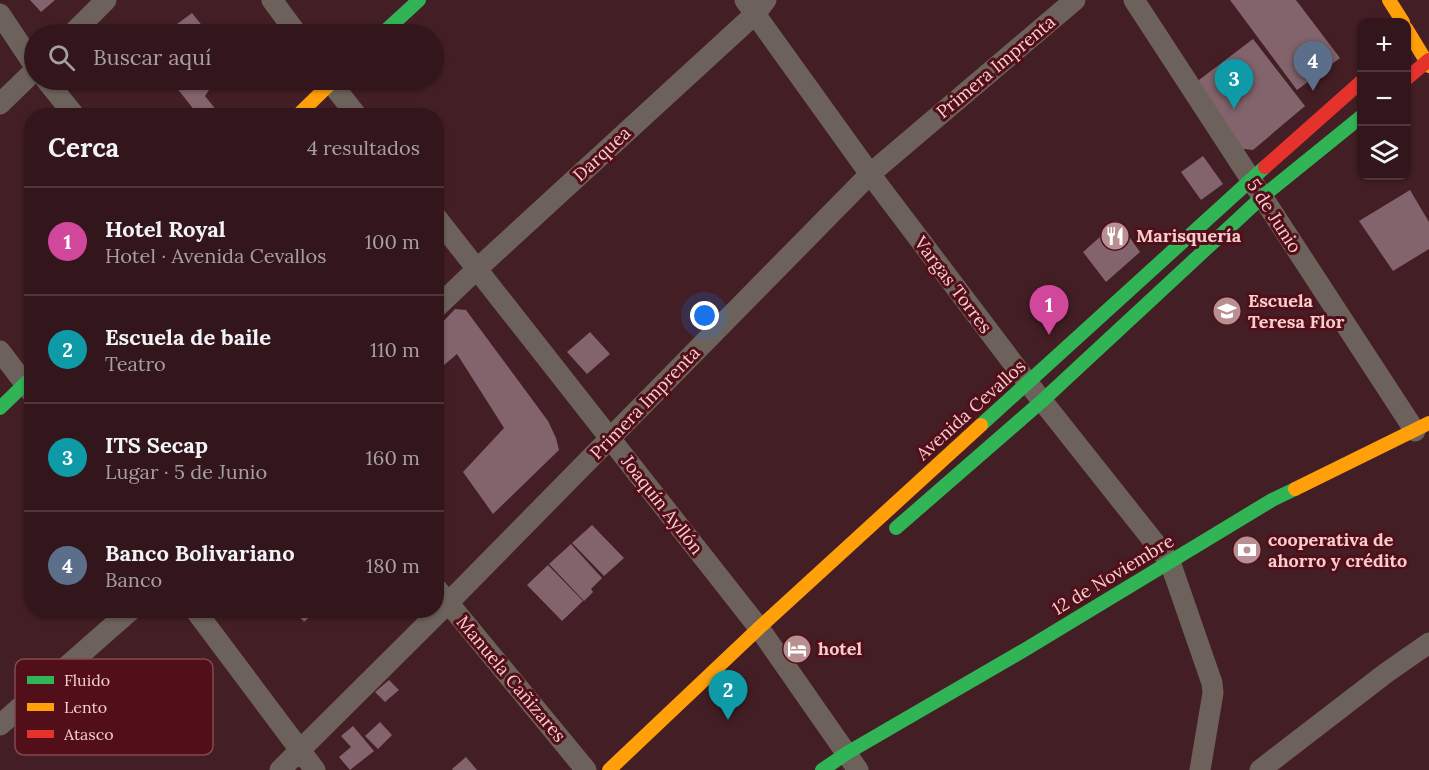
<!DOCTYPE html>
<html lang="es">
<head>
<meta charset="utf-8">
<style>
	:root { --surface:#32161b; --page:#3a1f24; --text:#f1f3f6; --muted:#a89fa3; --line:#4d353a; --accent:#0f766e }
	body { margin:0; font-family:Lora,serif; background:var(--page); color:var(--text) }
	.controls { position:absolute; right:18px; top:18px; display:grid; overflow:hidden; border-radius:12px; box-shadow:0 2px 4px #0004 }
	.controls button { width:54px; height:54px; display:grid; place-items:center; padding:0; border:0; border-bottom:2px solid var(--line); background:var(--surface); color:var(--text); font:30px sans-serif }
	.you { position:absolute; left:705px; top:316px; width:21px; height:21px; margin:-15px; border:4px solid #fff; border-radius:50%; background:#1a73e8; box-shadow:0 0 0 9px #1a73e833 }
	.badge { display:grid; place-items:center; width:39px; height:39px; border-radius:50%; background:var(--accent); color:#fff; font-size:20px; font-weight:700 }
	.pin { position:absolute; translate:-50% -50px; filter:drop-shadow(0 2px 3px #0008) }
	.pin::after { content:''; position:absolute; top:32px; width:21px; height:18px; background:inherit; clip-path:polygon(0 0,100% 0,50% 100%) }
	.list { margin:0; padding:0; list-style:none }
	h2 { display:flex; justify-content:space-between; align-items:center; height:78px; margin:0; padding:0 24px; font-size:26px }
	h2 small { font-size:20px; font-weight:400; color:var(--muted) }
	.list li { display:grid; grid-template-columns:39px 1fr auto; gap:18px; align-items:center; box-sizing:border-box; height:108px; padding:0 24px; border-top:2px solid var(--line) }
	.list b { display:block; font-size:22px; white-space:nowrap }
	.list p { margin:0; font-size:20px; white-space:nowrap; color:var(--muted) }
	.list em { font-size:20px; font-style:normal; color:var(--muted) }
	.icon { flex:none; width:33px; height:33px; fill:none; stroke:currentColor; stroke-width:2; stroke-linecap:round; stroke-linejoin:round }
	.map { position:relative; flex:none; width:1429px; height:770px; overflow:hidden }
	.search { position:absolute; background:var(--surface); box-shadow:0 2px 4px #0004; left:24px; top:24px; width:420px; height:66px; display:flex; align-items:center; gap:15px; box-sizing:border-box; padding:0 21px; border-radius:33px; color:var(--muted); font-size:22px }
	.panel { position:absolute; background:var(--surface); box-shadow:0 2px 4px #0004; left:24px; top:108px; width:420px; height:510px; border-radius:24px }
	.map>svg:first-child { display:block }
</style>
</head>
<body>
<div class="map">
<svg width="1429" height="770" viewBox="0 0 1429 770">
	<rect width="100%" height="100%" fill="#431e24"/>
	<path fill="#83646c" d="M30,0H55L41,12Z
		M1230,0H1296L1340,58L1297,90Z
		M192,13L208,33L206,34H186L177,24Z
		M1253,39L1305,106L1253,150L1236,148L1191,86Z
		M184,80H197L209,90L205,96L217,111L226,116H199L176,87Z
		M1203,156L1223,184L1201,200L1181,172Z
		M1410,190L1429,222V249L1393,271L1359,221Z
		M1118,221L1140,252L1106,282L1083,252Z
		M455,309L466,310L548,421L556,438L559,450L493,514L463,472L504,428L457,354L443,366L436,360V329Z
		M590,332L610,354L587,374L567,352Z
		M592,525L624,558L604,576L572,543Z
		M571,544L602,578L591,589L593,592L584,601L549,564Z
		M548,565L583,601L562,621L527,585Z
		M294,610H317L304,622Z
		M389,680L399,690L385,702L375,692Z
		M380,722L392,735L378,749L365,736Z
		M353,726L374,751L350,770L339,757L351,747L341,736Z
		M466,757L477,770H453L452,769Z"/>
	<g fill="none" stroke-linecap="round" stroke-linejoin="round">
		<path stroke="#6d625b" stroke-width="21" d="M272,0L297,34
			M745,0L870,174L1028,383L1170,562L1212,683L1213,693L1200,770
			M1134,0L1415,431
			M0,14L34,65
			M72,34L106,0
			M46,80L75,116
			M329,80L357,116
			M0,104L34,71
			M436,217L759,628L858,770
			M436,308L477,269L755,14L766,0
			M0,351L32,393
			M436,588L586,770
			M195,610L315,770
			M0,725L131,610
			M280,770L448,603L870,174L1075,0
			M1260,770L1386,673L1429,643"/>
		<path stroke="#30b455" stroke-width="14" d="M382,34L419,0
			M0,408L32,377
			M981,425L1265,167
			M896,528L1042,401L1262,197L1362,116
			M822,770L847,753L1026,649L1272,500L1295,489"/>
		<path stroke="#ff9f0a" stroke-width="14" d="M1389,0L1403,22
			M1406,28L1429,66
			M297,116L334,80
			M1295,489L1429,423
			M609,770L759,628L981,425"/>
		<path stroke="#e5322d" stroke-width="14" d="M1406,79L1429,60
			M1265,167L1362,81"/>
	</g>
	<defs>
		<g id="restaurant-disc" transform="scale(1.5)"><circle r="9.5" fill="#b89092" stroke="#520f1a"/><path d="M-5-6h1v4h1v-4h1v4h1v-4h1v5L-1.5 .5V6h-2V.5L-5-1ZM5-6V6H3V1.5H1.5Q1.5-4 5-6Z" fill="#fff"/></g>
		<g id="school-disc" transform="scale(1.5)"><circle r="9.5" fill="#b89092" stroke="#520f1a"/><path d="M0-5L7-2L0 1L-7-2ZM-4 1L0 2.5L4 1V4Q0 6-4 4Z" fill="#fff"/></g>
		<g id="bank-disc" transform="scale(1.5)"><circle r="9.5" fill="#b89092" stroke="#520f1a"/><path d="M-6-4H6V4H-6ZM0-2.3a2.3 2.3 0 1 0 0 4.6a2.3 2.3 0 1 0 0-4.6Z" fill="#fff"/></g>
		<g id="hotel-disc" transform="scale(1.5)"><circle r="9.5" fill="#b89092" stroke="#520f1a"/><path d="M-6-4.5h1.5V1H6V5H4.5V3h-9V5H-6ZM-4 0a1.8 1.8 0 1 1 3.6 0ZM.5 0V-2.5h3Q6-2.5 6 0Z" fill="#fff"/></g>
	</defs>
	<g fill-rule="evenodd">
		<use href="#restaurant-disc" x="1115" y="236"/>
		<use href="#school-disc" x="1227" y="311"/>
		<use href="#bank-disc" x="1247" y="550"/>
		<use href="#hotel-disc" x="797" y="649"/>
	</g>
	<g text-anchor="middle" stroke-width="6" stroke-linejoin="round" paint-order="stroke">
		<g font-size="18" fill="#f7cdcd" stroke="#520f1a">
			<text transform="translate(996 67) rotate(-40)" y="6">Primera Imprenta</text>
			<text transform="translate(602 154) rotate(-43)" y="6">Darquea</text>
			<text transform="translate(1274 216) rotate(57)" y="6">5 de Junio</text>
			<text transform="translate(953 285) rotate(53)" y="6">Vargas Torres</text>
			<text transform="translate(645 403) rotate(-46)" y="6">Primera Imprenta</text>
			<text transform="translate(971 410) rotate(-42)" y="6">Avenida Cevallos</text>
			<text transform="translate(662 505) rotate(52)" y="6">Joaquín Ayllón</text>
			<text transform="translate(1113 575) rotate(-31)" y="6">12 de Noviembre</text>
			<text transform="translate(511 679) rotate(50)" y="6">Manuela Cañizares</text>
		</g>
		<g font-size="18" font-weight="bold" fill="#f7cdcd" stroke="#520f1a" text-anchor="start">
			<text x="1136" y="242">Marisquería</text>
			<text x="1248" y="307">Escuela<tspan x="1248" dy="21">Teresa Flor</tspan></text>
			<text x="1268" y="546">cooperativa de<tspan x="1268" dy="21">ahorro y crédito</tspan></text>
			<text x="818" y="655">hotel</text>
		</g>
	</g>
	<rect x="15" y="659" width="198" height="96" rx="9" fill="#520f1a" stroke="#844850" stroke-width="1.5"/>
	<rect x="27" y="676" width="27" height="8" fill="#30b455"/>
	<rect x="27" y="703" width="27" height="8" fill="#ff9f0a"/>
	<rect x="27" y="730" width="27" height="8" fill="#e5322d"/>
	<g font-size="16" fill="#f7cdcd">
		<text x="64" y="686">Fluido</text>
		<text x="64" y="713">Lento</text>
		<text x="64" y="740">Atasco</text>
	</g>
</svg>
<div class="controls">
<button>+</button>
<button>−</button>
<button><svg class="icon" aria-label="layers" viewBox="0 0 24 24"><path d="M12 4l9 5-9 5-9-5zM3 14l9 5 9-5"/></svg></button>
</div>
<div class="you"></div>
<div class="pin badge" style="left:1049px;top:335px;background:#d1479c">1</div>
<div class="pin badge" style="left:728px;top:720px;background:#0f9aa8">2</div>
<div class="pin badge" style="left:1234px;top:109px;background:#0f9aa8">3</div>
<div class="pin badge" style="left:1313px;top:91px;background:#5c6f8a">4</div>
<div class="search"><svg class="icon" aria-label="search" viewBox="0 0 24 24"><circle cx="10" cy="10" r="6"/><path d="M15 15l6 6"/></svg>Buscar aquí</div>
<section class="panel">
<h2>Cerca<small>4 resultados</small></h2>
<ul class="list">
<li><span class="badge" style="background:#d1479c">1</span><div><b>Hotel Royal</b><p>Hotel · Avenida Cevallos</p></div><em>100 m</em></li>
<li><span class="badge" style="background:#0f9aa8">2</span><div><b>Escuela de baile</b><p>Teatro</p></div><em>110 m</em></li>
<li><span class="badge" style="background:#0f9aa8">3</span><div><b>ITS Secap</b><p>Lugar · 5 de Junio</p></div><em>160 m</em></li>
<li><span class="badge" style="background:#5c6f8a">4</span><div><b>Banco Bolivariano</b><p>Banco</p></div><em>180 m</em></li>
</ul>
</section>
</div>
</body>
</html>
